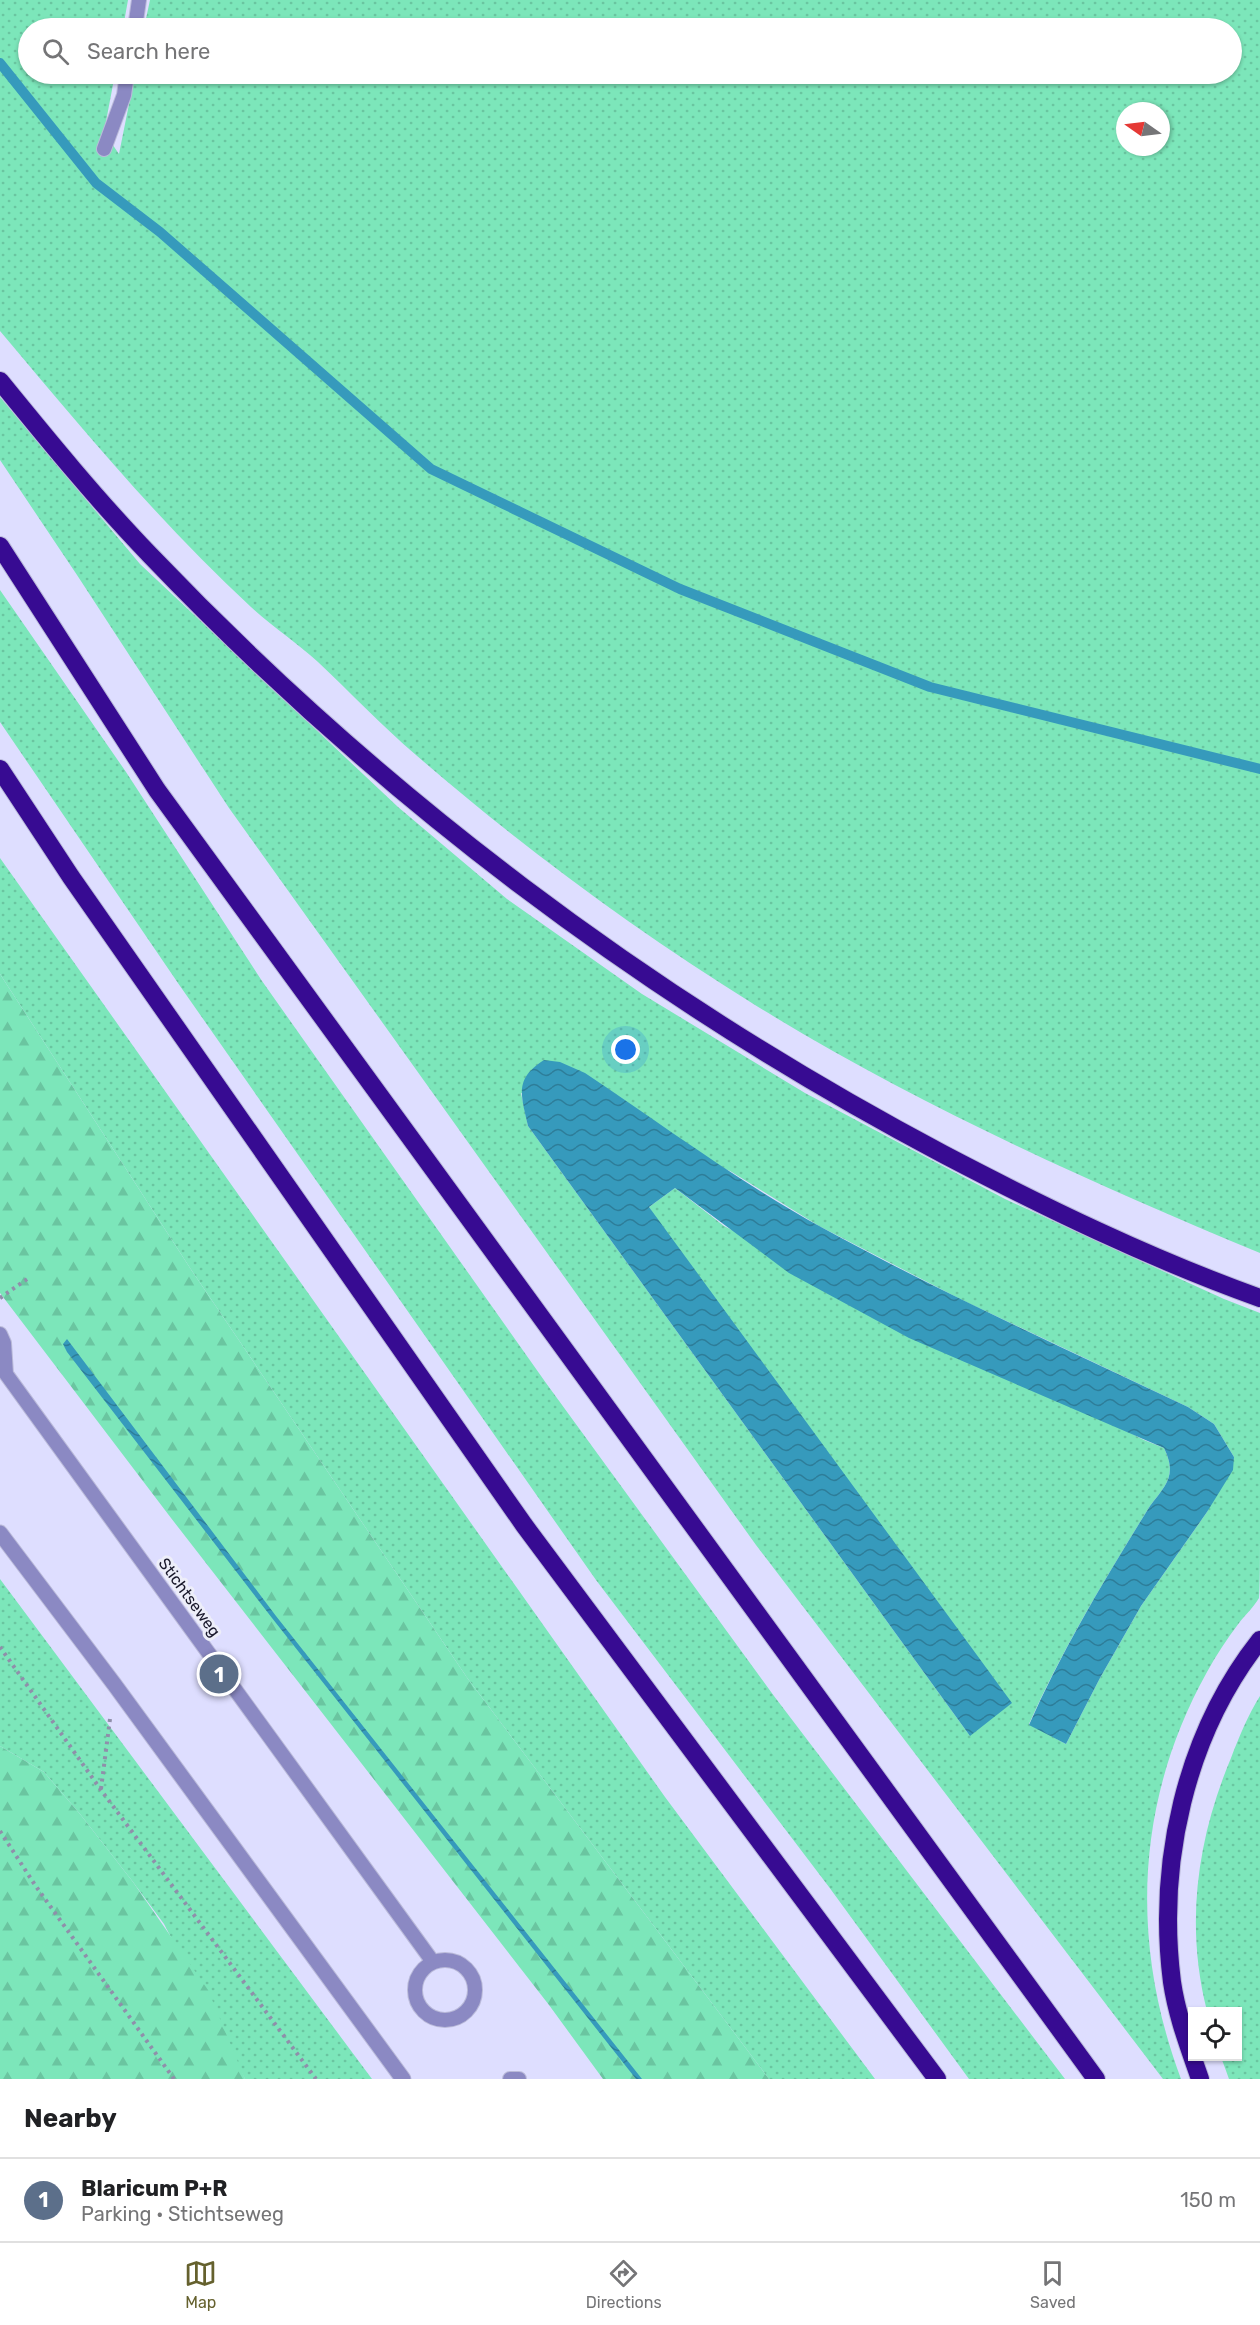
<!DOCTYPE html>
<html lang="en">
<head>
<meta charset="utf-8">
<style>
	:root { --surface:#fff; --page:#f6f6f6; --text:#202124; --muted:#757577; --line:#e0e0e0; --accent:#65612e }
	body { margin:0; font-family:Rubik,sans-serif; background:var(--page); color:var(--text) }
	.controls { position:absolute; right:18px; bottom:18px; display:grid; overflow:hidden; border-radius:0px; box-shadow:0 2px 4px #0004 }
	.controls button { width:54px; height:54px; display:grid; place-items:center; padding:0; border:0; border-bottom:2px solid var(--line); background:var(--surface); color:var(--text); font:30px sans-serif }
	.compass { position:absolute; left:1116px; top:102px; width:54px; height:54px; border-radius:50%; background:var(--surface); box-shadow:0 2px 4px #0004; rotate:284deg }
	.you { position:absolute; left:626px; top:1050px; width:21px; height:21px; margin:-15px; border:4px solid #fff; border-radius:50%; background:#1a73e8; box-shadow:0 0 0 9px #1a73e833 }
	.badge { display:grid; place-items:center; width:39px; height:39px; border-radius:50%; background:var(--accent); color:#fff; font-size:20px; font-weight:700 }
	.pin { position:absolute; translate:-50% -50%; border:3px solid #fff; box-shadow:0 2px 6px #0006 }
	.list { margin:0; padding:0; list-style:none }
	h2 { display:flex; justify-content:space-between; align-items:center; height:78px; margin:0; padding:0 24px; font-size:26px }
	h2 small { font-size:20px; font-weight:400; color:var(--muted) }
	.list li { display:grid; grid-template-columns:39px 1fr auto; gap:18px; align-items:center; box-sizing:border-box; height:84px; padding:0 24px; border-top:2px solid var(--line) }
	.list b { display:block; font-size:22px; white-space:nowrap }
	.list p { margin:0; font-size:20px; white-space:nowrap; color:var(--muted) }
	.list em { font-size:20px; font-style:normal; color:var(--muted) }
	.icon { flex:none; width:33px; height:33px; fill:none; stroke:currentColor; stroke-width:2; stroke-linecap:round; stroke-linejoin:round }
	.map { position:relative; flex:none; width:1260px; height:2079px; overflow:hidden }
	.search { position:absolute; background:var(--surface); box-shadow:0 2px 4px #0004; left:18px; right:18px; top:18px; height:66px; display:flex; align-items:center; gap:15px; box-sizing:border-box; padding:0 21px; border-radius:33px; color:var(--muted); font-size:22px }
	.sheet { height:162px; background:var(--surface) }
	nav { display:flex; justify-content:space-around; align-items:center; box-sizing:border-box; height:84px; border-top:2px solid var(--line); background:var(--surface); font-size:16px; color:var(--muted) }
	nav a { display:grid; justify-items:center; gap:3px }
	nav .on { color:var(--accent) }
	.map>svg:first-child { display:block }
</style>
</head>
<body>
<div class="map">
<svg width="1260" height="2079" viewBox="0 0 1260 2079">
	<defs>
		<pattern id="grass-dots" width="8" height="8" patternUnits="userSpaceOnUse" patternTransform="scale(1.5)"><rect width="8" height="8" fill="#7ce6ba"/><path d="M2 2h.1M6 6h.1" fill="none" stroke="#6ac5a0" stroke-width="1.8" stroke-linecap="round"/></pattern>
		<pattern id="forest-firs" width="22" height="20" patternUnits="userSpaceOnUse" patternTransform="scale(1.5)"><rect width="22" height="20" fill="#7ce6ba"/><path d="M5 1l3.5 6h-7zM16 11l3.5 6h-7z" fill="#6ac5a0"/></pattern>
		<pattern id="water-waves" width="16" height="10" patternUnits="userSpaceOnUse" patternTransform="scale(1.5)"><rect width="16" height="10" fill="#369abc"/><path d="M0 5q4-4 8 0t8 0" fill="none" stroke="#2d7d99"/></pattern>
	</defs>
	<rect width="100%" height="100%" fill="#dedeff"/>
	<path fill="url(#grass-dots)" fill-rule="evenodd" d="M0,0H128L123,28H28V74H115L104,132L119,154L135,74H1232V28H144L150,0H1260V1253C1086,1181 914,1103 755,1005C636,931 522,847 416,755C382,726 351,693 318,662C297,643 272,626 251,607C160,523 80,426 0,331ZM1125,111H1161V147H1125Z
		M0,397L140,564L398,807L507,899L642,994L805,1093L1005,1199L1224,1299L1260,1313C1260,1389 1260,1464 1260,1540C1260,1550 1260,1592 1259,1598C1254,1607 1245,1615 1239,1623C1227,1639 1216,1655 1207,1672C1135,1801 1130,1943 1181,2079H1163L756,1545L229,808L77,575L0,460ZM521,1093L730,1171L819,1226L962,1300L1188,1407L1214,1424L1234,1457L1207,1512L1141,1606L1100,1678L1066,1744L1029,1724C1063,1648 1106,1577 1150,1506C1167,1484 1177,1475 1164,1448L1144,1440L724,1226L675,1188L649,1207L970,1736L528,1126Z
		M0,590L126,772L262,981L546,1383L774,1696L1065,2079H969L829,1887L596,1580L180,986L0,722Z
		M0,858L665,1797L875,2079H769L468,1679L192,1271L0,974Z
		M0,1579L372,2079H245L164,1924L133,1882L80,1814L44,1772L0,1746Z
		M1260,1696V2079H1229L1221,2057L1238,2056V2012L1207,2011C1185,1925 1197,1839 1231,1758C1239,1737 1248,1715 1260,1696Z"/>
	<path fill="url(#forest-firs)" d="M0,974L192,1271L468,1679L769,2079H603L549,2005L171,1518L0,1293Z
		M0,1746L44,1772L80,1814L133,1882L208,1990L245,2079H0Z"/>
	<path fill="url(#water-waves)" d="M544,1060L560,1062L585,1073C663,1125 739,1182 821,1227C940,1292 1065,1349 1188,1407L1214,1424L1234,1457L1233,1470L1207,1512L1141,1606L1100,1678L1066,1744L1029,1725C1063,1648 1106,1577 1150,1506C1167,1484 1177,1475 1164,1448L909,1338L789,1273L675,1188L649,1207L1012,1703L970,1736L528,1126C521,1095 514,1079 544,1060Z
		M67,1339L276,1616L642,2079H636L272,1618L67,1352L63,1344Z"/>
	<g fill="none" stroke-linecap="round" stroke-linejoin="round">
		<path stroke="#369abc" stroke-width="10" d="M0,63L96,183L160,232L431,469L680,589L930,687L1260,769"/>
		<g stroke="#babad9" stroke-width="16">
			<path id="service" d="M135,28L139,0
				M104,149L124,95L127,74
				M0,1334L4,1343L6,1374L433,1962
				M415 1990a30 30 0 1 1 60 0a30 30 0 1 1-60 0Z
				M510,2079H519"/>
		</g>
		<g stroke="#babad9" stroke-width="17">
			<path id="tertiary" d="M0,1533L114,1684L403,2079"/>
		</g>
		<g stroke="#babad9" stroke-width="20">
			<path id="motorway" d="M0,381C48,440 97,500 150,555C380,796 648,998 943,1154C1046,1208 1151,1259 1260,1298
				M0,546L157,790L1096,2079
				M0,769L71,877L524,1525L937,2079
				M1200,2079C1189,2047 1177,2016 1172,1982C1157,1864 1185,1735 1260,1640"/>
		</g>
		<path stroke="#8f8faa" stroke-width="4" stroke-dasharray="3 4.5" stroke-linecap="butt" d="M0,1298L30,1277
			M0,1647L101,1790L316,2079
			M101,1789L110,1719
			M0,1831L35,1885L174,2079"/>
		<use href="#service" stroke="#8b89c3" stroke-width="14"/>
		<use href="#tertiary" stroke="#8b89c3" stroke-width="15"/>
		<use href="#motorway" stroke="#370b92" stroke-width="18"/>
	</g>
	<g text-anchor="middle" stroke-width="6" stroke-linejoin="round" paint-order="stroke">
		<g font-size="16" fill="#18172a" stroke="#edeef9">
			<text transform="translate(190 1597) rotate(54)" y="6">Stichtseweg</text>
		</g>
	</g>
</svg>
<div class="controls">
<button><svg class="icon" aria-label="locate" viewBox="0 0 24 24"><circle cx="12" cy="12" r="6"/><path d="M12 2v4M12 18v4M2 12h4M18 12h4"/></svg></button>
</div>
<svg class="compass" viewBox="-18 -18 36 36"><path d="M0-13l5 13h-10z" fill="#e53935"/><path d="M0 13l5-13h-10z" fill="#757577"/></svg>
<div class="you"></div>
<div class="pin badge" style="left:219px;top:1674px;background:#5c6f8a">1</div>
<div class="search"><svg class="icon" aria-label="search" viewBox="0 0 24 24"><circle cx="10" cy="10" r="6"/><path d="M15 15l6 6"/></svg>Search here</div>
</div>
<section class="sheet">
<h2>Nearby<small></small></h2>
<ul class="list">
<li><span class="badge" style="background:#5c6f8a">1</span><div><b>Blaricum P+R</b><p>Parking · Stichtseweg</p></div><em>150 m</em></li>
</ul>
</section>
<nav>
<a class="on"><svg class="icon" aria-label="map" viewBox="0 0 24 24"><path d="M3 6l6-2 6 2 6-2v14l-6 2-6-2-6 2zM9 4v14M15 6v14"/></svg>Map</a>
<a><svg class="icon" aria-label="directions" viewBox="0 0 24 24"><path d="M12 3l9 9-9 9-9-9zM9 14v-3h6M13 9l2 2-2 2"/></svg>Directions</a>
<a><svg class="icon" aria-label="saved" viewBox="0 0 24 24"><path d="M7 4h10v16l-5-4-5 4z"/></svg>Saved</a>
</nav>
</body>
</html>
